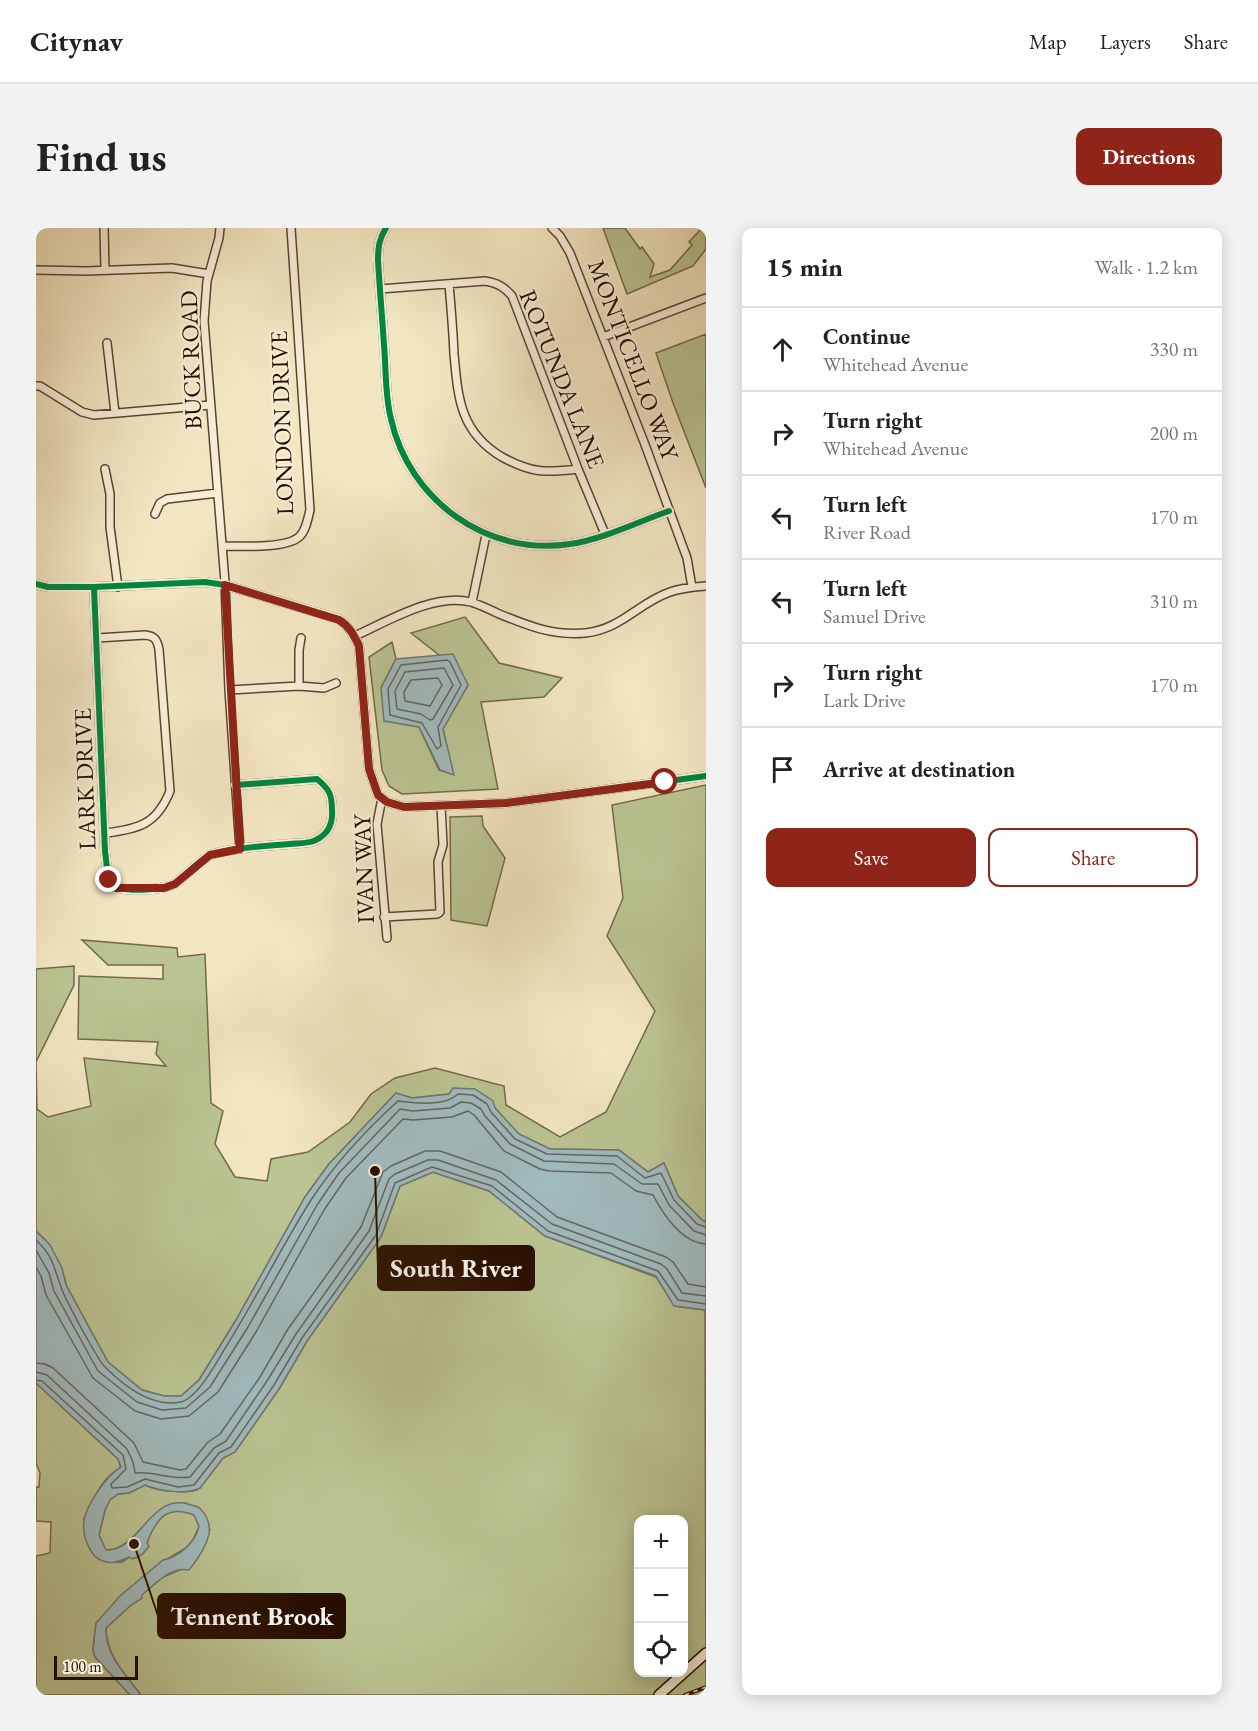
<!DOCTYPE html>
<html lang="en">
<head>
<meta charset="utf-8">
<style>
	:root { --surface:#fff; --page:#f2f2f2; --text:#222; --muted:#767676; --line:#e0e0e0; --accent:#8f2418 }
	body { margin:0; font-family:"EB Garamond",serif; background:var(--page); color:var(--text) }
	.controls { position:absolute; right:18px; bottom:18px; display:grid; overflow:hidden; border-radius:12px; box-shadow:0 3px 15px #0003 }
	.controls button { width:54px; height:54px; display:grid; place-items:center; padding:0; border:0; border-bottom:2px solid var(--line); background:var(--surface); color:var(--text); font:30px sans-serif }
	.scale { position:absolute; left:18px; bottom:15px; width:84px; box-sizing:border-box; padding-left:6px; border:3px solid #280e00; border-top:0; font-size:16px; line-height:21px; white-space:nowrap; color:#280e00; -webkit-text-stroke:4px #f7efd8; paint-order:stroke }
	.stop { position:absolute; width:18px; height:18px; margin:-14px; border:4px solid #8f2418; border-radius:50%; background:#fff }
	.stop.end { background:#8f2418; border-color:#fff; box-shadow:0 2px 6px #0008 }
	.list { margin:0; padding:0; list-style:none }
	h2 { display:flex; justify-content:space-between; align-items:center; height:78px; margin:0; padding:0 24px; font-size:26px }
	h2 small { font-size:20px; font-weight:400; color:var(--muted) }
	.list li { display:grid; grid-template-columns:39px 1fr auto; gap:18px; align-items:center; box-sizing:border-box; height:84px; padding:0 24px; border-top:2px solid var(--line) }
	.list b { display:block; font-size:22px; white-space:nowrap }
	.list p { margin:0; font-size:20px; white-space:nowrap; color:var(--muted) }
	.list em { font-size:20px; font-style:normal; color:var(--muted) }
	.actions { display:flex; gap:12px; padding:18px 24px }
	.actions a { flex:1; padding:14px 0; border:2px solid var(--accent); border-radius:12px; text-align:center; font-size:21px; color:var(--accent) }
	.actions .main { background:var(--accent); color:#fff }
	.icon { flex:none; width:33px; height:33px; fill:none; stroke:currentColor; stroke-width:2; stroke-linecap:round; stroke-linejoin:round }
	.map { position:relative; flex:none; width:670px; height:1467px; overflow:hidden; border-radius:12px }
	header { display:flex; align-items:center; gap:36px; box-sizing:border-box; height:84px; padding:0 30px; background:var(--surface); border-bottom:2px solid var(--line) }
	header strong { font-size:28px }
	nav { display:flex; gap:33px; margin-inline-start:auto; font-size:21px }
	.intro { display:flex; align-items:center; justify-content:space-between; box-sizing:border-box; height:144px; padding:0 36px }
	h1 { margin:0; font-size:42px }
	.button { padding:15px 27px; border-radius:12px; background:var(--accent); color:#fff; font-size:21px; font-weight:700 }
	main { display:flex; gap:36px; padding:0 36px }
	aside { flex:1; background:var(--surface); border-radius:12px; box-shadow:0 3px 15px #0003 }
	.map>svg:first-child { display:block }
</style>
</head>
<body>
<header>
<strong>Citynav</strong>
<nav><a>Map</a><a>Layers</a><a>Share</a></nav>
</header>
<div class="intro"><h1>Find us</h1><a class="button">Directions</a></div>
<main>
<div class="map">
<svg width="670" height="1467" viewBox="0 0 670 1467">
	<rect width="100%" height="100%" fill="#f3e7c3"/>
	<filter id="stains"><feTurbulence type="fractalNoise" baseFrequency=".00333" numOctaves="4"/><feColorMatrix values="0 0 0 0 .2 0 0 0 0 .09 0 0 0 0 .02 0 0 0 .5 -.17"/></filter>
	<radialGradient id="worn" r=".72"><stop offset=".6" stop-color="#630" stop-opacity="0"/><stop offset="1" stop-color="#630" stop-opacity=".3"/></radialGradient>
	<path fill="#bbc593" stroke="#726a4a" stroke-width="1.5" fill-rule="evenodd" d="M567,0H589L604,21L606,19L618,36L614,49L634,42L656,17L653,14L666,0H670V21L657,38L591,66Z
		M670,106V260L637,175L620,125Z
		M429,389L463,435L526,450L508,469L445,474L462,561L366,566L353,558L346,542L333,429L356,414L360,431L345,460L383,499L403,542L417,546L407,501L432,457L403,427L375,405Z
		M670,557V994L666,992L642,968L628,935L612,944L583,922L514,921L482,906L459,880L414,866L376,870L360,865L293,936L269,969L200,1092L163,1152L145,1168H128L106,1162L72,1134L30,1057L29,1051L14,1017L0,1003V741L38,738V757L0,834L1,881L12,889L55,878L48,830L130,838L120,826L122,814L42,811L43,748L127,751V737H72L46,712L141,720L142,729L169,726L175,875L187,883L179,916L199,949L231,953L235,931L272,924L314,894L335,866L359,850L399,840L468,858L470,877L524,909L570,884L619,783L571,708L587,670L576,577Z
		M446,588L447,598L469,630L451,698L415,692L414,589Z
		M397,944L453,963L509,1008L620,1049L639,1078L669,1082L670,1467H105C89,1446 70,1427 70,1400L94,1378L106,1370L105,1367L127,1349L146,1341L174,1302L150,1275C144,1275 137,1276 131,1278C108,1289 96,1323 69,1322L63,1307L69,1282L74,1271L82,1266L93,1265L109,1257C121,1263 152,1267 164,1260L187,1230L199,1224L243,1161L271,1113L345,1009L364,958ZM602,1292H648V1444H602Z
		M0,1155L82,1231L85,1240C65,1249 57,1273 48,1291L71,1334H86L94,1329L111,1315L118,1296L131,1285L146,1282L158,1287L163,1298L157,1312L150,1320L131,1331L60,1395L57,1421L59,1429L94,1467H0V1328L14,1325L15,1294L0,1293V1259H3L4,1245L0,1235Z"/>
	<path fill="#a1bcbf" stroke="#717673" stroke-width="1.5" d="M417,426L432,457L407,501L418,547L404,542L383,499L348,493L345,460L360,431Z
		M417,860L439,861L457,873L459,880L483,906L514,921L583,922L612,944L628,935L642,968L666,992L670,994V1086L669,1082L638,1078L620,1048L509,1008L453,963L397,944L364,958L345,1009L271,1113L243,1161L199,1224L187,1230L164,1260C152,1267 122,1263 109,1257L93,1265L82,1266L74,1272L69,1282L63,1307L70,1322C104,1324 115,1262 155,1277C160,1278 164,1279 167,1284C172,1290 174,1298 173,1306C170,1320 162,1331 153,1342C135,1338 119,1356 106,1367V1370L94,1378L70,1400C69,1427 89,1446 105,1467H94L59,1429L57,1422L60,1395L84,1368L127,1332C143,1329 160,1314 163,1298L158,1287C131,1276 120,1291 111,1315L113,1318C108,1325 105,1329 96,1331L93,1329C86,1332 76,1337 67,1333C53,1329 46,1306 48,1293C50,1277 71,1247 85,1239L82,1231L0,1155V1003L14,1017L26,1040L30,1057L72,1134L106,1162L128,1168H145L163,1152L200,1092L269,969L293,936L360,865L376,870L413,866Z"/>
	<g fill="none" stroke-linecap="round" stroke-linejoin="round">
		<path stroke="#646560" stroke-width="1.5" d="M411,432L414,434L425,457L402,499L405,518L401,521L386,495L354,487L352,461L365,437Z
			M408,440L417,457L397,491L394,492L385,486L361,481L359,463L369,444Z
			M402,450L406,457L394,478L369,473L368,464L375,452Z
			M0,1012C18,1029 17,1038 25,1059C29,1071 61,1131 69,1139C88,1158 116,1180 145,1174C161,1170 180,1136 188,1122C219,1073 244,1021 275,972C298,937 331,901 362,873C379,875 409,879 422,866L437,867L451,876L455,884L479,911L511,926L581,928L609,950L625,945L638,972L661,996L670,999
			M0,1022L13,1045L18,1063L62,1143L101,1174L126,1182L150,1180L174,1159L212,1099L281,977L303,945L364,881L377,883L414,880L425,874L435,875L445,881L449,888L474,916L508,933L578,936L606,956H622L633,977L658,1003L670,1007
			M0,1039L5,1048L10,1067L57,1150L99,1183L125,1191L153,1188L182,1164L220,1104L288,982L310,950L367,891L377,892L416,889L432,883L438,887L468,923L504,941L513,943L575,945L600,963L617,967C627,986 646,1015 670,1016
			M0,1135L9,1136L17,1140L98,1215L107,1234L144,1242L150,1241L172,1214L184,1206L224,1149L252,1101L325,999L347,944L355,938L389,923H404L465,944L521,989L630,1029L637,1034L652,1056L670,1059
			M0,1144L11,1147L91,1221L97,1234L99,1245C117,1243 136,1252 154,1249L178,1220L190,1213L231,1153L260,1106L333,1003L353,951L359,946L392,932H402L460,952L516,996L625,1036L631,1041L646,1065L670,1068
			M0,1152L6,1153L87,1227L90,1241L75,1256L76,1260L91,1259L109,1251L142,1259L158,1257L183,1225L195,1219L238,1157L266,1110L340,1007L359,955L396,939L456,958L512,1003L622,1043L642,1072L670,1076"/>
		<g stroke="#5b4431" stroke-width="10">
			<path id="street" d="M68,0L69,42
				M184,0L183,10L171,53L168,93L189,354L193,462L204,621
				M350,0C343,11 342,20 342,32C344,66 347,99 349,132C350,152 350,172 355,191C373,272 451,329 534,316C568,311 601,294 633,283
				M516,0L524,8L534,25L608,214L651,330L656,359
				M0,42L50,43L136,40L173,46
				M413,56C415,79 417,102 418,126C422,170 424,204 466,229C495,245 509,245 542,241
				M344,61L449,53C462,55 468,59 476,68L542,241L569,306
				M567,109L670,70
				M71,115L79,185
				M0,158H4L46,184L58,187L175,177
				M69,241L74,266V299L82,359
				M119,286L124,275L131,271L182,265
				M186,318C204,318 249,321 263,309C270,303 272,290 274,282L255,0
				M0,356L12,359H58L169,354L189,357L303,391C313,398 318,407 323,418L333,541L342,567L351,574L368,579L470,575L670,548
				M58,359L69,624C71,633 70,648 75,655C83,666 130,662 140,655C153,645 165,629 181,625C204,619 229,618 253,616C261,615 273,616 280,612C292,606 297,595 296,582C296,566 293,561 281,551L200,557
				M436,374L450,307
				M319,408C352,393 398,365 435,374C444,377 453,381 461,385C490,397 516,408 549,405C586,401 602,375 634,364C645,360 658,359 670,358
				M61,410L109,407C119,408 121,412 123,421L134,563C121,596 103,601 70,605
				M263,458V422L265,410
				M193,462L263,458L288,460L300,455
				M346,570L341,596L351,710
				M348,689L401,686L404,684L402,634L407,617L405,578"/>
		</g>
		<g stroke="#280e00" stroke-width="12">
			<path id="secondary" d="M623,1467L670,1425"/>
		</g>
		<use href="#street" stroke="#f7efd8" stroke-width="7"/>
		<use href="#secondary" stroke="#f7efd8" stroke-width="9"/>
		<g stroke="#280e00" stroke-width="4">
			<path id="rail" d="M649,1467L670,1459"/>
		</g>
		<use href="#rail" stroke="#f7efd8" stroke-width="1.5" stroke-dasharray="4.5" stroke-linecap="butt"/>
		<g stroke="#f7efd8" stroke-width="10">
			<path id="cycleway" d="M350,0C343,11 342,20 342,32C344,66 347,99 349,132C350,152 350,172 355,191C373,272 451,329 534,316C568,311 601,294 633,283
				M0,356L12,359H58L169,354L189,357L303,391C313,398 318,407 323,418L333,541L342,567L351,574L368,579L470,575L670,548
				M58,359L69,624C71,633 70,648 75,655C83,666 130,662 140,655C153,645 165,629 181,625C204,619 229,618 253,616C261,615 273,616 280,612C292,606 297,595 296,582C296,566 293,561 281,551L200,557"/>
		</g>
		<use href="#cycleway" stroke="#00873e" stroke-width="6"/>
	</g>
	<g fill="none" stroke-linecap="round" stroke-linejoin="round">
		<path stroke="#8f2418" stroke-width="8" d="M73,652L81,660H128L139,656L174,627L204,621L189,357L303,392C313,398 318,407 323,418L333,541L342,567L351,574L368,579L470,575L629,554"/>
	</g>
	<g text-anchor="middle" stroke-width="4.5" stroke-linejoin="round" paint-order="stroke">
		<g font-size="24" fill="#280e00" stroke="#f7efd8">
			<text transform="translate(155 132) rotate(-92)" y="8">BUCK ROAD</text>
			<text transform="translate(597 132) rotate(69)" y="8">MONTICELLO WAY</text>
			<text transform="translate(526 151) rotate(68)" y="8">ROTUNDA LANE</text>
			<text transform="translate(246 195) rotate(-92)" y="8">LONDON DRIVE</text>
			<text transform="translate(49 551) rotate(-92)" y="8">LARK DRIVE</text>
			<text transform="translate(328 641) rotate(-92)" y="8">IVAN WAY</text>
		</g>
	</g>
	<path fill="none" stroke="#280e00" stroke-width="2" d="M339 943L342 1040M98 1316L122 1388"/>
	<g fill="#280e00" stroke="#f7efd8" stroke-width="2">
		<circle cx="339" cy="943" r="6"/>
		<circle cx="98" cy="1316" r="6"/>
	</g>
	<g fill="#280e00" stroke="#280e00" stroke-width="2">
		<rect x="342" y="1018" width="156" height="44" rx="6"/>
		<rect x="122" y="1366" width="187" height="44" rx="6"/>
	</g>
	<g font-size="26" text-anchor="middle" font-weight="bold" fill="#fff">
		<text x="420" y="1049">South River</text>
		<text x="216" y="1397">Tennent Brook</text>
	</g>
	<rect width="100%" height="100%" filter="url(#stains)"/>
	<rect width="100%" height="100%" fill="url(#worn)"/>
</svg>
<div class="controls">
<button>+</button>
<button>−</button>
<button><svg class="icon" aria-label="locate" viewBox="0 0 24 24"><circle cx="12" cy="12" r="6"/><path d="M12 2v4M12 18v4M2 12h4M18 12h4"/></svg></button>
</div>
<div class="scale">100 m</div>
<div class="stop" style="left:629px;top:554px"></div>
<div class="stop end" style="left:73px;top:652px"></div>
</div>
<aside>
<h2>15 min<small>Walk · 1.2 km</small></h2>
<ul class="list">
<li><svg class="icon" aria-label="ahead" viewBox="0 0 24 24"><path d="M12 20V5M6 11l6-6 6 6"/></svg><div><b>Continue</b><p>Whitehead Avenue</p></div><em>330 m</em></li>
<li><svg class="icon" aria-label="right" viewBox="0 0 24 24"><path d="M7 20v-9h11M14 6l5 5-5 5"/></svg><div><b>Turn right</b><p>Whitehead Avenue</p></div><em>200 m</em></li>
<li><svg class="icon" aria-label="left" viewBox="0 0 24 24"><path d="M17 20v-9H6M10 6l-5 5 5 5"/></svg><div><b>Turn left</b><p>River Road</p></div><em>170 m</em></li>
<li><svg class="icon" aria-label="left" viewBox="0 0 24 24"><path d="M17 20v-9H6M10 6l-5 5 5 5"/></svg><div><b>Turn left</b><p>Samuel Drive</p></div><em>310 m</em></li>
<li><svg class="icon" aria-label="right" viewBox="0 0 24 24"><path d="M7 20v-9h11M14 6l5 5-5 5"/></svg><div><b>Turn right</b><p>Lark Drive</p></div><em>170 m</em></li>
<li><svg class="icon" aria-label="arrive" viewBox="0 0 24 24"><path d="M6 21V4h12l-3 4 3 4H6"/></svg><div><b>Arrive at destination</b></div></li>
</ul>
<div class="actions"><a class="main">Save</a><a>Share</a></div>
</aside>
</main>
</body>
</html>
